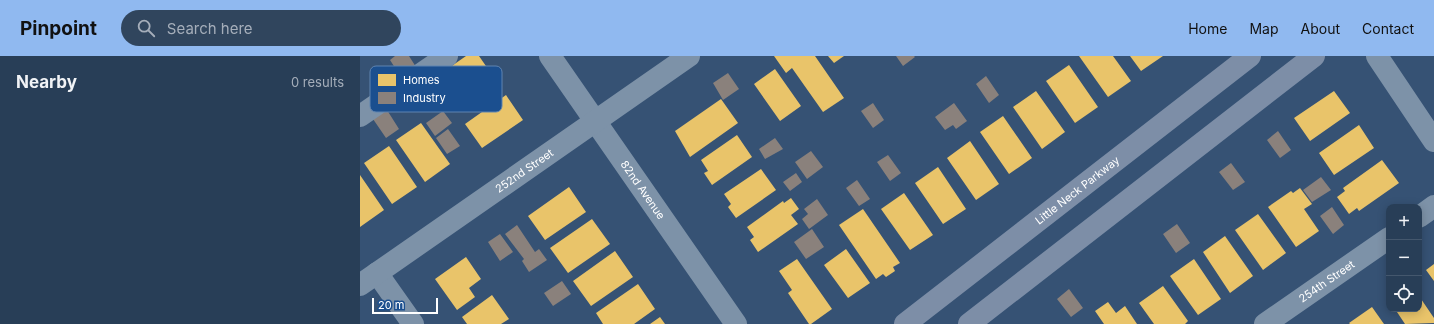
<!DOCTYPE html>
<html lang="en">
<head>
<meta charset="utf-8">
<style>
	:root { --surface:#283e57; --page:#30455d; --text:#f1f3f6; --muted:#a5aeba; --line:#44576d; --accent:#90b9f0 }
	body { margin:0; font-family:Inter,sans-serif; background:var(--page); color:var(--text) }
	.controls { position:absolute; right:12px; bottom:12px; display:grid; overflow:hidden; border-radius:8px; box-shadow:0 2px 10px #0003 }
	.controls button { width:36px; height:36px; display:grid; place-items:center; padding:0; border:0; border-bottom:1px solid var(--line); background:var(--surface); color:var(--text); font:20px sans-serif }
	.scale { position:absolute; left:12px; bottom:10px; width:66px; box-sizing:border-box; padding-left:4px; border:2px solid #fff; border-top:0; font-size:11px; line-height:14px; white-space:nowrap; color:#fff; -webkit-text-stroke:3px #1b4f8f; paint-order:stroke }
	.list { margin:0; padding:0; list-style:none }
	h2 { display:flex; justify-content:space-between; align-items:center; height:52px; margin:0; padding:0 16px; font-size:17px }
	h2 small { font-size:13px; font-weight:400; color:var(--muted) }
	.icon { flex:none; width:22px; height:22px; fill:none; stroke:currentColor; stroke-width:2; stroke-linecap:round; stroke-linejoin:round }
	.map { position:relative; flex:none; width:1074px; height:268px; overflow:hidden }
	header { display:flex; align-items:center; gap:24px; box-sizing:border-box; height:56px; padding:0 20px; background:var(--accent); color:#111 }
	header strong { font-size:19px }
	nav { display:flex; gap:22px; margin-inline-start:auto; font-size:14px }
	.search { width:280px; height:36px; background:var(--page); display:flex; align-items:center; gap:10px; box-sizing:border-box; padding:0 14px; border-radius:22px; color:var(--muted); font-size:15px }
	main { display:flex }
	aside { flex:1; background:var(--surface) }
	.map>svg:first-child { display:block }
</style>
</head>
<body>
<header>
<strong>Pinpoint</strong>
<div class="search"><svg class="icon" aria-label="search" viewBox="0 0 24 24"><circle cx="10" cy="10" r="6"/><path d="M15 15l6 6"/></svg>Search here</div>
<nav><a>Home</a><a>Map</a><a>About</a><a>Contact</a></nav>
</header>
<main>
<aside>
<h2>Nearby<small>0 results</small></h2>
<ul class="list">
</ul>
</aside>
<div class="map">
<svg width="1074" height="268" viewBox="0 0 1074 268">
	<rect width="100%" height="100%" fill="#365274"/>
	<path fill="#e9c46a" d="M106,0H119L137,26L117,40L113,33L90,48L73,23Z
		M414,0H455L484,42L463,56L432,12L426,17Z
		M468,0H484L474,7Z
		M719,0H753L771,25L748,41Z
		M770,0H803L781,15Z
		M709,9L738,51L715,67L686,25Z
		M415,13L441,50L420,65L394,28Z
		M676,35L705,76L682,93L653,51Z
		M974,35L990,57L950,85L934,62Z
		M146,39L163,64L122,92L105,68Z
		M361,43L378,67L330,101L315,75Z
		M643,60L672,102L649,118L620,76Z
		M61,67L90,108L65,126L36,84Z
		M999,69L1014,92L974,119L959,97Z
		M377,79L392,101L352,129L344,117L348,115L341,104Z
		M610,85L639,128L616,144L587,102Z
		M29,90L57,131L32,148L4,107Z
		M1022,104L1039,127L999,155L997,152L989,158L977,141L985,135L983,132Z
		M578,111L606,153L583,168L555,127Z
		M401,113L416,134L376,162L368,151L371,148L364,138Z
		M0,119L24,154L0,171Z
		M209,131L226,156L185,184L168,160Z
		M940,132L952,148L944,153L959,175L936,191L908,151L931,135L933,137Z
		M544,137L573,179L550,194L521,153Z
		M431,142L439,153L431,159L438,168L398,196L390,184L394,181L387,171L423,145L424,147Z
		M503,153L540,207L533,211L535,215L526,221L523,218L516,223L479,169Z
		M898,158L926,197L903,214L875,174Z
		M232,163L250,188L208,217L190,192Z
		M865,180L893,220L870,237L843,196Z
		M486,193L510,227L488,242L464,209Z
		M255,195L273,221L231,250L213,225Z
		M106,201L121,223L109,232L115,241L97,254L75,223Z
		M437,203L472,253L451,268H449L428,237L432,234L419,215Z
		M834,203L861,243L838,259L810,220Z
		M1074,208V225L1066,214Z
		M278,228L295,253L274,268H243L236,257Z
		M803,230L828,265L825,268H794L779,247Z
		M132,239L149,263L141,268H107L102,261Z
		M1059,240L1074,262V267L1045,268L1035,253H1059Z
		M748,246L756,257L765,250L777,268H744L735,255Z
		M1012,251L1024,268H990L989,267Z
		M300,261L305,268H290Z"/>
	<path fill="#8a817c" d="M35,0H49L56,11L41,21L30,4Z
		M536,0H554L555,1L543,10Z
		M368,17L379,33L363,44L353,27Z
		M626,20L639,39L629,47L616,28Z
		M513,47L524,64L513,72L501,55Z
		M594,47L607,65L596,73L593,69L585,74L575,61Z
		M27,54L39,73L26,82L13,63Z
		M83,55L92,67L75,80L66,67Z
		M88,73L100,90L87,98L76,82Z
		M918,75L931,94L920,102L907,84Z
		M415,82L423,93L405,103L399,93Z
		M451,95L463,111L447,123L435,106Z
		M528,99L541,117L530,125L517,106Z
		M871,107L885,126L873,134L859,116Z
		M436,117L442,126L430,135L423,126Z
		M961,121L971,134L952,146L943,134Z
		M497,124L510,143L499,150L486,132Z
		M457,143L468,159L449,173L442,163L448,158L444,153Z
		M972,151L984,169L973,178L960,160Z
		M817,168L830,187L816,197L803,178Z
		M157,169L175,196L179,193L187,204L169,216L162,205L164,203L145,178Z
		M452,173L464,191L446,203L434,186Z
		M140,178L153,196L140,205L128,186Z
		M202,225L211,238L193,250L184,237Z
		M709,233L723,252L711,261L697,243Z"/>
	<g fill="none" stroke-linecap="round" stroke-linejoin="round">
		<g stroke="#7d92a8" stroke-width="22">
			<path id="s1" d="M190,0L376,268"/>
			<path d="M1017,0L1074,85"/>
			<path d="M0,60L87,0"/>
			<path d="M1059,161L1074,150"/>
			<path d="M17,217L53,268"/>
			<path id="s2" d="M0,229L329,0"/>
			<path id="s3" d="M905,268L1029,182"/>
		</g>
		<g stroke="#7d8ea7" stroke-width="22">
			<path id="s4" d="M545,268L890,0"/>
			<path d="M609,268L954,0"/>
		</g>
	</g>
	<g text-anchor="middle" stroke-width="4" stroke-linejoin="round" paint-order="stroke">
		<g font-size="11" fill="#fff" stroke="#1b4f8f">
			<text dy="4" stroke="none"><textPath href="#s2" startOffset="200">252nd Street</textPath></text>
			<text dy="4" stroke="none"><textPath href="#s1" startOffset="163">82nd Avenue</textPath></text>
			<text dy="4" stroke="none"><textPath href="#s4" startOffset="218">Little Neck Parkway</textPath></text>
			<text dy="4" stroke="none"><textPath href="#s3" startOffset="75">254th Street</textPath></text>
		</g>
	</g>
	<rect x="10" y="10" width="132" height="46" rx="6" fill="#1b4f8f" stroke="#5f84b1" stroke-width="1"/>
	<rect x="18" y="18" width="18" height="12" fill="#e9c46a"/>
	<rect x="18" y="36" width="18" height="12" fill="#8a817c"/>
	<g font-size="11" fill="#fff">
		<text x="43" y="28">Homes</text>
		<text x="43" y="46">Industry</text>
	</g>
</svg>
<div class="controls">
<button>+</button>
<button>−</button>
<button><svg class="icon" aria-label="locate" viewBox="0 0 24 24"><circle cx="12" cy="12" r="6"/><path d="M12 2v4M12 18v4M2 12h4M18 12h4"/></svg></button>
</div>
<div class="scale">20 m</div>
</div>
</main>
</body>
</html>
